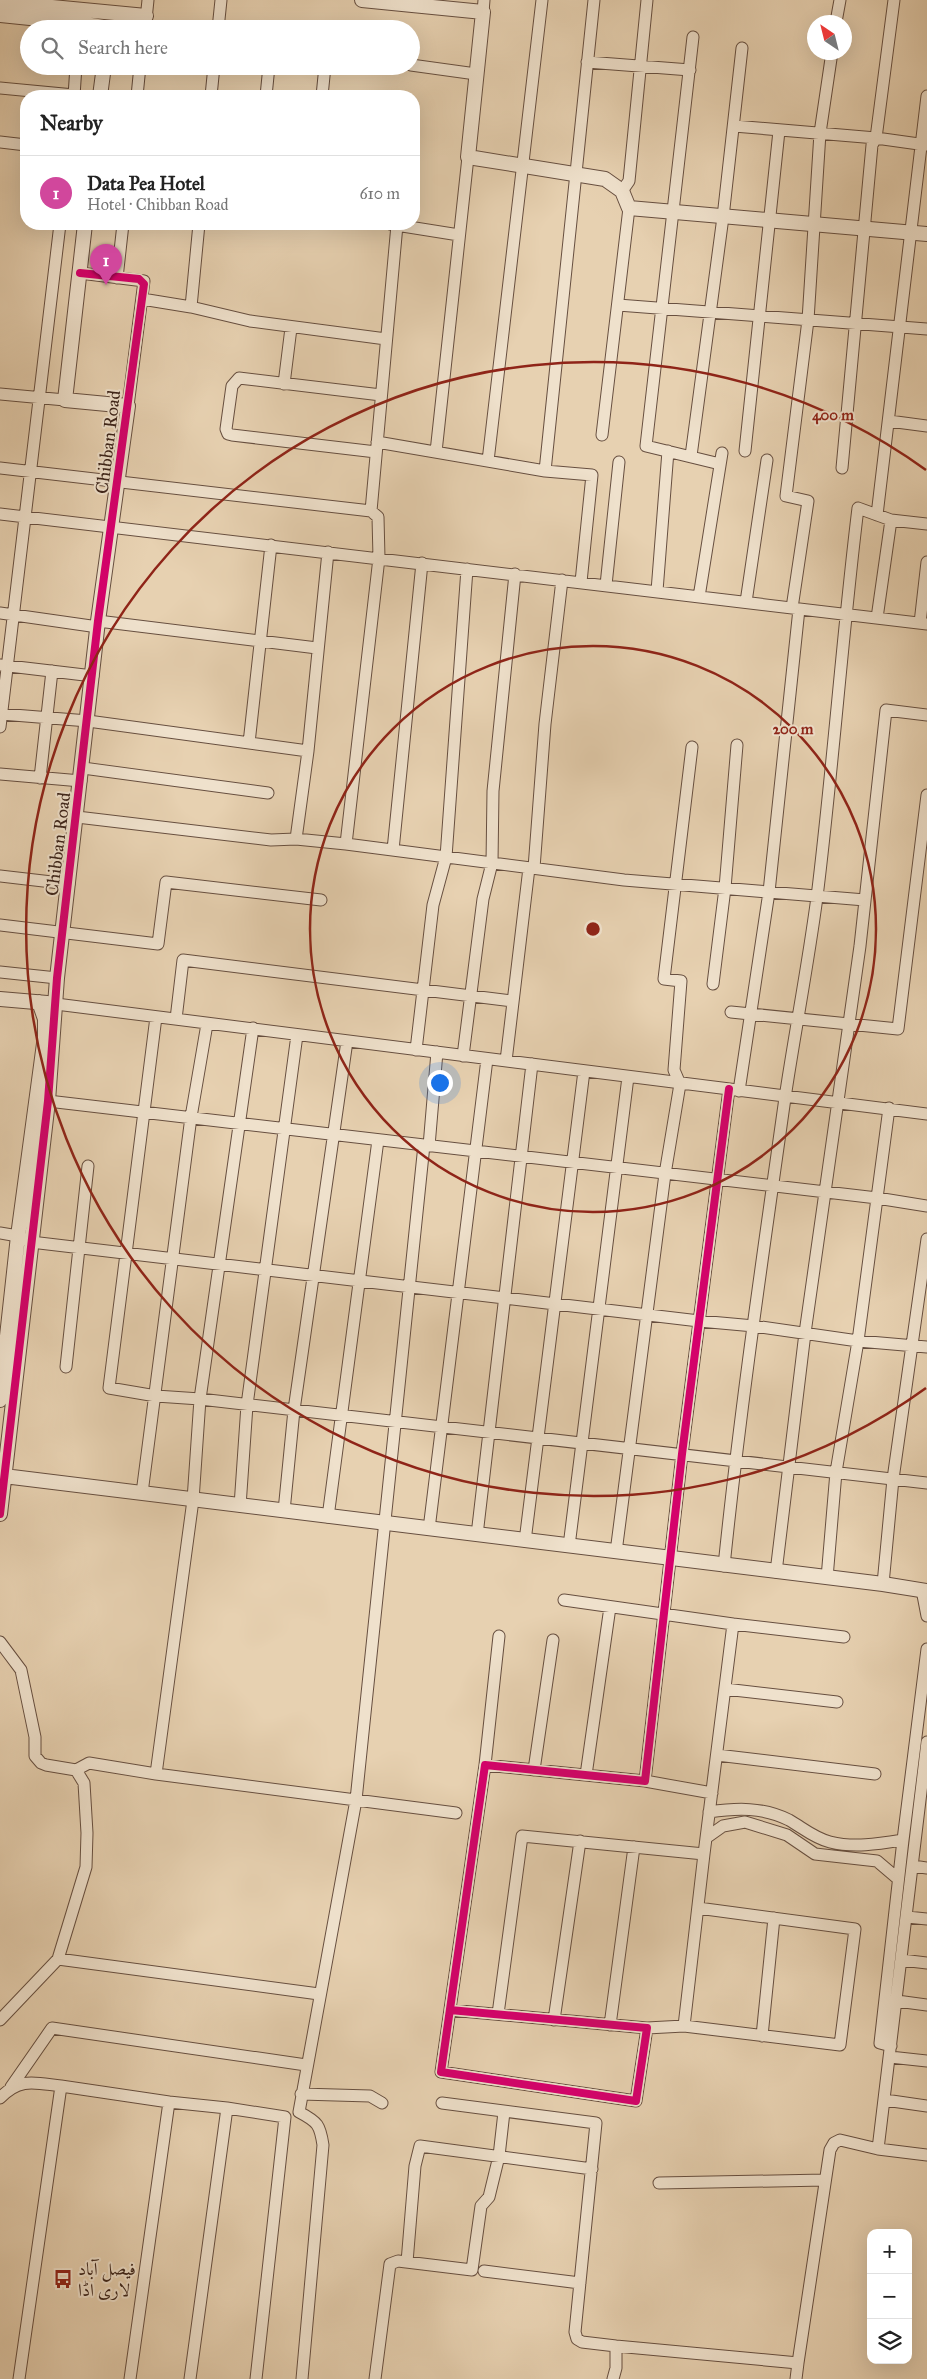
<!DOCTYPE html>
<html lang="en">
<head>
<meta charset="utf-8">
<style>
	:root { --surface:#fff; --page:#f6f6f6; --text:#222; --muted:#767676; --line:#e0e0e0; --accent:#1a73e8 }
	body { margin:0; font-family:"IM FELL Great Primer",Amiri,serif; background:var(--page); color:var(--text) }
	.controls { position:absolute; right:15px; bottom:15px; display:grid; overflow:hidden; border-radius:10px; box-shadow:0 5px 20px #0002 }
	.controls button { width:45px; height:45px; display:grid; place-items:center; padding:0; border:0; border-bottom:1px solid var(--line); background:var(--surface); color:var(--text); font:25px sans-serif }
	.compass { position:absolute; left:807px; top:15px; width:45px; height:45px; border-radius:50%; background:var(--surface); box-shadow:0 5px 20px #0002; rotate:325deg }
	.you { position:absolute; left:439px; top:1082px; width:18px; height:18px; margin:-12px; border:4px solid #fff; border-radius:50%; background:#1a73e8; box-shadow:0 0 0 8px #1a73e833 }
	.badge { display:grid; place-items:center; width:32px; height:32px; border-radius:50%; background:var(--accent); color:#fff; font-size:16px; font-weight:700 }
	.pin { position:absolute; translate:-50% -41px; filter:drop-shadow(0 1px 2px #0008) }
	.pin::after { content:''; position:absolute; top:26px; width:18px; height:15px; background:inherit; clip-path:polygon(0 0,100% 0,50% 100%) }
	.list { margin:0; padding:0; list-style:none }
	h2 { display:flex; justify-content:space-between; align-items:center; height:65px; margin:0; padding:0 20px; font-size:21px }
	h2 small { font-size:16px; font-weight:400; color:var(--muted) }
	.list li { display:grid; grid-template-columns:32px 1fr auto; gap:15px; align-items:center; box-sizing:border-box; height:75px; padding:0 20px; border-top:1px solid var(--line) }
	.list b { display:block; font-size:19px; white-space:nowrap }
	.list p { margin:0; font-size:16px; white-space:nowrap; color:var(--muted) }
	.list em { font-size:16px; font-style:normal; color:var(--muted) }
	.icon { flex:none; width:28px; height:28px; fill:none; stroke:currentColor; stroke-width:2; stroke-linecap:round; stroke-linejoin:round }
	.map { position:relative; flex:none; width:927px; height:2379px; overflow:hidden }
	.search { position:absolute; background:var(--surface); box-shadow:0 5px 20px #0002; left:20px; top:20px; width:400px; height:55px; display:flex; align-items:center; gap:12px; box-sizing:border-box; padding:0 18px; border-radius:28px; color:var(--muted); font-size:19px }
	.panel { position:absolute; background:var(--surface); box-shadow:0 5px 20px #0002; left:20px; top:90px; width:400px; height:140px; border-radius:20px }
	.map>svg:first-child { display:block }
</style>
</head>
<body>
<div class="map">
<svg width="927" height="2379" viewBox="0 0 927 2379">
	<rect width="100%" height="100%" fill="#e7d1b1"/>
	<filter id="stains"><feTurbulence type="fractalNoise" baseFrequency=".004" numOctaves="4"/><feColorMatrix values="0 0 0 0 .2 0 0 0 0 .09 0 0 0 0 .02 0 0 0 .5 -.17"/></filter>
	<radialGradient id="worn" r=".72"><stop offset=".6" stop-color="#630" stop-opacity="0"/><stop offset="1" stop-color="#630" stop-opacity=".3"/></radialGradient>
	<g fill="none" stroke-linecap="round" stroke-linejoin="round">
		<g stroke="#674f40" stroke-width="13">
			<path id="minor" d="M483,12L484,0
				M836,22L840,0
				M145,29L148,0
				M218,29L221,0
				M693,37L646,446L720,464
				M587,62L690,70
				M411,65L476,74
				M0,88L74,95
				M74,96L76,66
				M137,96L140,66
				M211,96L214,66
				M266,96L269,66
				M322,96L325,66
				M734,126L876,138L926,145
				M0,142L26,145
				M622,191L629,181L647,0
				M390,224L459,235
				M80,273L144,281L128,406
				M117,278L123,224
				M142,299L191,307L250,321L386,339
				M618,305L927,329
				M191,307L199,224
				M284,384L291,328
				M0,394L65,400
				M889,421L927,426
				M602,435L629,208
				M377,442L545,471L592,475L581,582
				M745,451L779,131
				M376,452L232,435L228,434L226,429L232,386L239,378L381,395
				M436,452L468,157
				M691,456L723,217L742,48
				M488,461L542,0
				M0,468L371,511L378,517L379,558L346,844
				M842,468L872,145L876,138L894,0
				M545,471L594,0
				M371,511L397,225
				M0,514L927,624
				M877,515L927,96
				M606,585L619,462
				M657,591L668,451
				M699,597L722,453
				M746,602L767,460
				M792,608L808,501L786,496L808,320L820,133L832,52
				M0,613L98,627
				M877,618L891,520
				M98,621L317,648
				M920,623L927,562
				M0,665L93,676
				M1,714L88,721L308,751
				M0,727L60,224
				M249,743L271,545
				M83,768L268,793
				M0,774L81,781
				M40,778L52,671
				M77,817L271,840L296,839L346,844L624,880L865,900
				M296,839L308,751L328,552
				M393,850L422,563
				M534,868L545,724L562,580
				M0,876L69,884
				M0,925L158,944L166,882L321,900
				M0,972L57,978
				M713,984L725,888L737,745
				M56,1004L927,1114
				M731,1012L898,1029L927,795
				M156,1017L109,1388L156,1396L200,1399L927,1483
				M176,1019L183,960L512,1001
				M416,1050L433,905L446,857L467,569
				M463,1056L483,899L492,863L493,791L515,574
				M506,1061L529,868
				M739,1091L769,892L799,609
				M48,1101L877,1198L927,1206
				M429,1146L437,1052
				M0,1233L18,1236L31,1242L699,1321L754,1326L858,1341L927,1347
				M66,1367L88,1166
				M142,1493L191,1117L207,1024
				M240,1506L247,1405L297,1035
				M284,1511L294,1410L347,1041
				M328,1517L378,1140
				M429,1529L487,1059
				M477,1535L532,1064
				M525,1541L584,1071
				M569,1546L628,1077
				M616,1552L665,1174L680,1084L674,1070L681,981L664,979L692,747
				M724,1566C740,1410 763,1254 785,1098C795,1031 808,965 817,897C833,768 842,638 858,508L891,520L927,524
				M776,1572L805,1333L860,946L886,710L927,715
				M827,1578L836,1472L858,1341L889,1108
				M883,1584L893,1479L927,1239
				M922,1590L927,1616
				M564,1600L733,1624
				M0,1642L21,1670L35,1737V1756L41,1763L46,1765L76,1770L89,1763L156,1774L456,1813
				M725,1689L837,1702
				M927,1742L878,2149L927,2155
				M717,1755L875,1774
				M485,1765L499,1636
				M534,1770L553,1640
				M156,1774L193,1500L200,1399L253,1028
				M586,1775L610,1607
				M645,1781L712,1793
				M709,1812C737,1808 763,1807 789,1820C803,1828 814,1838 830,1842C854,1848 878,1844 903,1840L927,1649
				M706,1838L723,1826L745,1822L787,1835L815,1854L877,1861L897,1878
				M704,1854L733,1624L844,1637
				M913,1866L927,1868
				M907,1917L927,1919
				M58,1959L86,1867L87,1833L84,1783L76,1770
				M902,1960L927,1963
				M897,2001L927,2005
				M450,2010L647,2028L636,2101L441,2072L485,1765L645,1781L682,1454L729,1089
				M498,2014L522,1836L704,1854L684,2026L647,2028
				M0,2020L58,1959L319,1994
				M554,2020L580,1841
				M610,2025L634,1847
				M684,2026L840,2045L855,1929L698,1908
				M762,2036L774,1918
				M891,2046L880,2043L903,1840
				M890,2057L927,2061
				M11,2087L52,2028L306,2065
				M301,2094L370,2096L382,2103
				M0,2098C20,2077 35,2083 61,2086
				M885,2100L927,2106
				M169,2102L227,2108L190,2379
				M442,2103L596,2123L575,2332L577,2339L582,2342L616,2346L798,2363L830,2150L834,2143L840,2140L878,2149
				M227,2108L285,2117L256,2379
				M659,2183L825,2180
				M407,2262L415,2166L420,2146L592,2169
				M484,2271L580,2283
				M19,2379L61,2086L169,2102L130,2379
				M302,2379L323,2145C320,2125 318,2122 299,2112L356,1800L424,1145
				M375,2379L390,2264L398,2261L472,2270L481,2206L489,2197L499,2156L504,2112
				M613,2379L616,2368V2346
				M796,2379L798,2363"/>
		</g>
		<g stroke="#674f40" stroke-width="16">
			<path id="tertiary" d="M362,0L483,12L468,157L605,179L622,191L629,208L927,234
				M0,2L146,16
				M0,15L79,23L115,29
				M100,96L104,66
				M0,999L47,1003
				M0,1400L18,1236L45,1036V1019L39,1002
				M4,1476L883,1584L927,1591
				M0,1514L48,1101L57,978L98,621L128,406L65,400L85,224"/>
		</g>
		<use href="#minor" stroke="#efe1cc" stroke-width="11"/>
		<use href="#tertiary" stroke="#efe1cc" stroke-width="14"/>
		<g stroke="#efe1cc" stroke-width="11">
			<path id="cycleway" d="M0,1514L48,1101L57,978L98,621L144,284L139,279L80,273
				M450,2010L647,2028L636,2101L441,2072L485,1765L645,1781L682,1454L729,1089"/>
		</g>
		<use href="#cycleway" stroke="#d6006c" stroke-width="8"/>
	</g>
	<g fill="none" stroke="#8f2418" stroke-width="2.5">
		<circle cx="593" cy="929" r="283"/>
		<path d="M926 1388A567 567 0 1 1 926 470"/>
	</g>
	<defs>
		<g id="bus-bare" transform="scale(1.5)"><path d="M-5-6H5V4H4V6H2V4H-2V6H-4V4H-5ZM-3.5-4V0h7V-4ZM-3.5 1.2v1.5H-2V1.2ZM2 1.2v1.5H3.5V1.2Z" fill="#8f2418" stroke="#efe1cc" stroke-width="2.5" paint-order="stroke"/></g>
	</defs>
	<g fill-rule="evenodd">
		<use href="#bus-bare" x="63" y="2279"/>
	</g>
	<g text-anchor="middle" stroke-width="4" stroke-linejoin="round" paint-order="stroke">
		<g font-size="18" fill="#3c241a" stroke="#efe1cc">
			<text transform="translate(108 442) rotate(-83)" y="6">Chibban Road</text>
			<text transform="translate(58 844) rotate(-83)" y="6">Chibban Road</text>
		</g>
		<g font-size="18" fill="#3c241a" stroke="#efe1cc" text-anchor="start">
			<text x="78" y="2275">فیصل آباد<tspan x="78" dy="21">لاری اڈا</tspan></text>
		</g>
	</g>
	<circle cx="593" cy="929" r="8" fill="#8f2418" stroke="#efe1cc" stroke-width="2.5"/>
	<g font-size="15" text-anchor="middle" font-weight="bold" fill="#8f2418" stroke="#efe1cc" stroke-width="4" stroke-linejoin="round" paint-order="stroke">
		<text x="833" y="420">400 m</text>
		<text x="793" y="734">200 m</text>
	</g>
	<rect width="100%" height="100%" filter="url(#stains)"/>
	<rect width="100%" height="100%" fill="url(#worn)"/>
</svg>
<div class="controls">
<button>+</button>
<button>−</button>
<button><svg class="icon" aria-label="layers" viewBox="0 0 24 24"><path d="M12 4l9 5-9 5-9-5zM3 14l9 5 9-5"/></svg></button>
</div>
<svg class="compass" viewBox="-18 -18 36 36"><path d="M0-13l5 13h-10z" fill="#e53935"/><path d="M0 13l5-13h-10z" fill="#767676"/></svg>
<div class="you"></div>
<div class="pin badge" style="left:106px;top:285px;background:#d1479c">1</div>
<div class="search"><svg class="icon" aria-label="search" viewBox="0 0 24 24"><circle cx="10" cy="10" r="6"/><path d="M15 15l6 6"/></svg>Search here</div>
<section class="panel">
<h2>Nearby<small></small></h2>
<ul class="list">
<li><span class="badge" style="background:#d1479c">1</span><div><b>Data Pea Hotel</b><p>Hotel · Chibban Road</p></div><em>610 m</em></li>
</ul>
</section>
</div>
</body>
</html>
